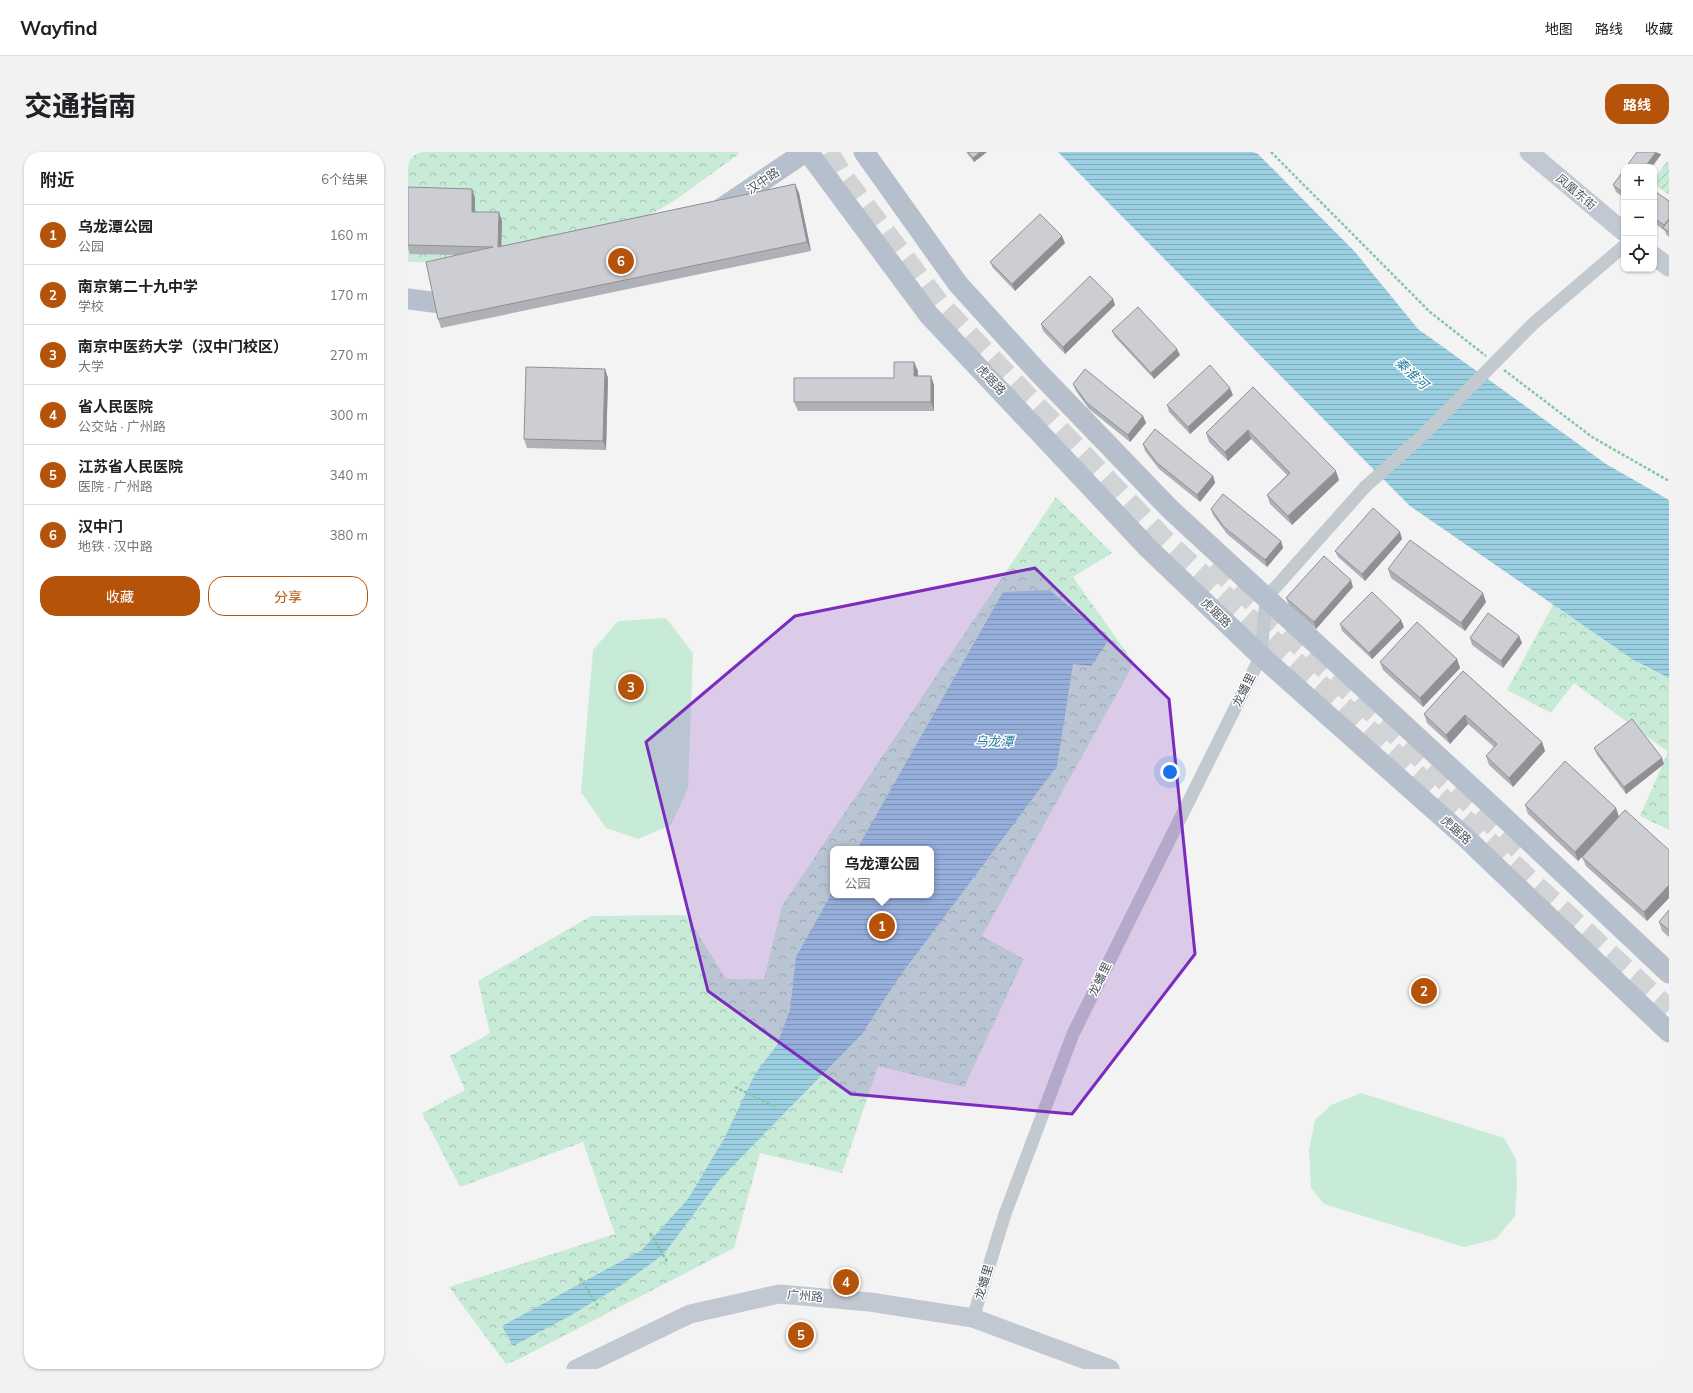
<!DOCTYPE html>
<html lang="zh">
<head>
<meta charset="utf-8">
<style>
	:root { --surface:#fff; --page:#f2f2f2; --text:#202124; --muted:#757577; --line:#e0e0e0; --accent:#b45309 }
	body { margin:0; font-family:Mulish,"Noto Sans SC",sans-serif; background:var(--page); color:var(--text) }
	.controls { position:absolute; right:12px; top:12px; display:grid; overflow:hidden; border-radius:8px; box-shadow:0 1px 3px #0004 }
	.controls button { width:36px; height:36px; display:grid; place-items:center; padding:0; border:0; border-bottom:1px solid var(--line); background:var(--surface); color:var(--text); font:20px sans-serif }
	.you { position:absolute; left:762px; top:620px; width:14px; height:14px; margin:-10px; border:3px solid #fff; border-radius:50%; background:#1a73e8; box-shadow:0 0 0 6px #1a73e833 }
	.badge { display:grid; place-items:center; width:26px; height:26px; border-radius:50%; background:var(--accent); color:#fff; font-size:13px; font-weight:700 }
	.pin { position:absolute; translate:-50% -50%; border:2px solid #fff; box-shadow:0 1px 4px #0006 }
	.popup { position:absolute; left:422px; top:694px; width:104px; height:52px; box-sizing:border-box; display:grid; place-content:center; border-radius:8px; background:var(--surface); filter:drop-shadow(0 1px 3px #0005); font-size:13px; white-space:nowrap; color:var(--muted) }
	.popup b { font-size:15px; color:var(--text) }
	.popup::after { content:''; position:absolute; left:50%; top:100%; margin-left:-8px; border:8px solid transparent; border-top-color:var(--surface) }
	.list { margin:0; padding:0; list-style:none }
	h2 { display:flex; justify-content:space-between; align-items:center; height:52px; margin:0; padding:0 16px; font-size:17px }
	h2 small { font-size:13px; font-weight:400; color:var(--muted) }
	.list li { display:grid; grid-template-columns:26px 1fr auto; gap:12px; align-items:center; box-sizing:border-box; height:60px; padding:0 16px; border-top:1px solid var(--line) }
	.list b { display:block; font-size:15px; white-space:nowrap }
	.list p { margin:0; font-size:13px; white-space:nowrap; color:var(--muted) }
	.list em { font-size:13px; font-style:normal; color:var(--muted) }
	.actions { display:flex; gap:8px; padding:12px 16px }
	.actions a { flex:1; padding:9px 0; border:1px solid var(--accent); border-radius:16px; text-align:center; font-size:14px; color:var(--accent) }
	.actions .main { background:var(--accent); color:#fff }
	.icon { flex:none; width:22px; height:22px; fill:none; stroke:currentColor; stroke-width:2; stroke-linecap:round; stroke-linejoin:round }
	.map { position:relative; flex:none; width:1261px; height:1217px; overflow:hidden; border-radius:16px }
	header { display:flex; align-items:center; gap:24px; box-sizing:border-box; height:56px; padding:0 20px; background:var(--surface); border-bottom:1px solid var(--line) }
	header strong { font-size:19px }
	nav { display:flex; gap:22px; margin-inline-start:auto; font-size:14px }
	.intro { display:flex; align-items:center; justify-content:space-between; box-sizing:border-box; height:96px; padding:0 24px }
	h1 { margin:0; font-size:28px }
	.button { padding:10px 18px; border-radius:16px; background:var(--accent); color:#fff; font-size:14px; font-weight:700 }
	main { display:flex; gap:24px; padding:0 24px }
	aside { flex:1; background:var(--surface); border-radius:16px; box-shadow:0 1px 3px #0004 }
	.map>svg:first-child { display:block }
</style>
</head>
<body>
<header>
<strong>Wayfind</strong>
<nav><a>地图</a><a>路线</a><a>收藏</a></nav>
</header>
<div class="intro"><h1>交通指南</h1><a class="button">路线</a></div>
<main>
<aside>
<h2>附近<small>6个结果</small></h2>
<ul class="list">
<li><span class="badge">1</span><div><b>乌龙潭公园</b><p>公园</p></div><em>160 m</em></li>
<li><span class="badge">2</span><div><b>南京第二十九中学</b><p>学校</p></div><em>170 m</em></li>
<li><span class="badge">3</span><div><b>南京中医药大学（汉中门校区）</b><p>大学</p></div><em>270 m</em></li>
<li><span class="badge">4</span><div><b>省人民医院</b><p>公交站 · 广州路</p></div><em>300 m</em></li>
<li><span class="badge">5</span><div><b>江苏省人民医院</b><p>医院 · 广州路</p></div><em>340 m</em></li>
<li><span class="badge">6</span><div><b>汉中门</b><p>地铁 · 汉中路</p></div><em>380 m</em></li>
</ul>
<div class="actions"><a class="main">收藏</a><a>分享</a></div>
</aside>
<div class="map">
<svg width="1261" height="1217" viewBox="0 0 1261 1217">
	<defs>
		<pattern id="park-crowns" width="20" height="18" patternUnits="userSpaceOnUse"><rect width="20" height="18" fill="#c8ebd8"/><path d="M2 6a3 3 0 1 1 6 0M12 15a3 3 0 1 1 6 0" fill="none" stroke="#a5c1b2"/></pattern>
		<pattern id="garden-furrows" width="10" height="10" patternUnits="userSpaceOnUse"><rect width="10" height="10" fill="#c8ebd8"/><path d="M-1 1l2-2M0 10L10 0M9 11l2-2" fill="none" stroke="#a5c1b2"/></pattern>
		<pattern id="water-rules" width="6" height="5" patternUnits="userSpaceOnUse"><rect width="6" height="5" fill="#9bcfe2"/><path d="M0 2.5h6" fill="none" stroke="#81abba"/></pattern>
	</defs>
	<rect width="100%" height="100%" fill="#f4f3f3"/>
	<path fill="url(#park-crowns)" fill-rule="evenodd" d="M0,0H330L331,2L266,49L188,93L118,111L0,110Z
		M648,345L704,401L665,425L726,511L574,784L616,807L556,935L470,914L434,1021L352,1001L326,1096L109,1208L98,1212L41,1135L207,1082L175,990L52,1035L14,961L57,938L42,904L82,881L70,829L183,764L278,763L318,827H356L374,754ZM425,697H523V743H425Z
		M1145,453L1224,507L1261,526V678L1232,664L1260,600L1166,531L1143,561L1099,538Z"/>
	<path fill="url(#garden-furrows)" d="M1261,7V43L1246,32V27Z"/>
	<path fill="#c8ebd8" d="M258,466L285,501L280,636L263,673L230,687L198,676L173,640L185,498L210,469Z
		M953,941L1096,986L1108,1007L1109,1033L1107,1064L1088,1087L1056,1095L916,1052L903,1036L901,998L907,968L923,953Z"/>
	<path fill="url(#water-rules)" d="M650,0H845L850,2L947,100L1010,177L1198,312L1261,348V526L1224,507L1002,354Z
		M641,438L701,487L683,514L665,512L649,614L489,828L454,882L311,1028L256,1102L212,1134L158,1166L105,1194L94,1174L234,1098L280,1047L317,985L347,922L369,893L382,858L388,805L425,739V743H523V697H449L595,440Z"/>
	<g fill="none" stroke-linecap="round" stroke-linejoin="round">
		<path stroke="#d2d3d5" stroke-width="22" stroke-dasharray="22 11" stroke-linecap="butt" d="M420,0L434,24L531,152L755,387L1261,858
			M805,412L1118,703"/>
		<path stroke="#84c5a9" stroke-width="2.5" stroke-dasharray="3 2" stroke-linecap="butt" d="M863,0L1022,160L1078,204
			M1096,218L1184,285L1261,329
			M327,935L368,955
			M242,1081L260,1111
			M172,1126L190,1154"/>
		<path stroke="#c2c9cf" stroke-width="13" d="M1126,171L1216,94
			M565,1166L597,1062L665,882L853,504L858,446L957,335"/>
		<path stroke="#c1c8d1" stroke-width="19" d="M1121,0L1216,80
			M1246,104L1261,115
			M168,1217L282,1162L371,1142L462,1150L565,1166L702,1217"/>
		<path stroke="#b6c0cd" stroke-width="21" d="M400,0L521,163L741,397L853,504L1057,685L1261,880
			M456,0L550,132L629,219L762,357L1086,656L1261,821
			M308,60L397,0
			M0,147L55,154"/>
		<path stroke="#c2c9cf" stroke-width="13" d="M957,335L1014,284L1126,171"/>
	</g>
	<path fill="#b0b1b6" d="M558,0H579L566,10Z
		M1216,18V49L1215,45L1208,40L1205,33Z
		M387,32L391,41L403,99L33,176L30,167L47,103L2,102L0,96V35L64,37L67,46V60L94,69L93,94Z
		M1246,42L1261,49V85L1258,82L1257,79L1246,71Z
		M657,91L607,139L585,116L582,110Z
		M705,147L707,153L657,202L635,179L633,172Z
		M704,179L772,203L746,227L707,185Z
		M506,210L510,219V224H523L526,233V259H390L386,250L486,226Z
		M197,217L200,226L198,298L119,296L116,287Z
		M665,232L735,264L738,271L722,290L681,257L668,239Z
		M845,235L931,328L884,373L862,352L859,343L879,323L843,287L820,309L801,290L798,281Z
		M825,243L782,282L761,260L759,253Z
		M735,292L805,324L807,331L792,350L751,317L737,299Z
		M803,357L873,389L875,396L859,415L819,382L805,363Z
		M992,380L994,387L957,429L930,405L927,399Z
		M980,417L1078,450L1057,479L983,426Z
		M945,435L908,477L881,453L878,446Z
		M993,468L996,475L964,507L934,479L932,472Z
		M1111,484L1114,491L1095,516L1064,493L1062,486Z
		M1049,507L1052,516L1015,555L975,518L972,510Z
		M1055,519L1134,590L1137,599L1105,635L1081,613L1078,604L1086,595L1060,572L1042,592L1019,571L1016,562Z
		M1186,596L1254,606L1256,612L1218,642L1189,603Z
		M1117,653L1208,656L1211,665L1261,698V746L1239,769L1178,714L1174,705L1191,687L1170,709L1120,662Z
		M1261,758V785L1254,779L1251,770Z"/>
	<path fill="#909094" d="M572,0H579L566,10L565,6Z
		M1248,0H1255L1244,15H1237Z
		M387,32L391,41L403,99L399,90Z
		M64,37L67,46V69L64,60Z
		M91,60L94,69L93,104L90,95Z
		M654,84L657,91L607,139L604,132Z
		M705,147L707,153L657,202L655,195Z
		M769,197L772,203L746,227L743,221Z
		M506,210L510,219V233L506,224Z
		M197,217L200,226L198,298L195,289Z
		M523,224L526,233V259L523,250Z
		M822,236L825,243L782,282L780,275Z
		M735,264L738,271L722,290L720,283Z
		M840,278L843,287L820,309L817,300Z
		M928,319L931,328L884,373L880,364Z
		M805,324L807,331L792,350L789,343Z
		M992,380L994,387L957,429L954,422Z
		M873,389L875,396L859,415L857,408Z
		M943,428L945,435L908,477L906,470Z
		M1075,441L1078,450L1057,479L1053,471Z
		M993,468L996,475L964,507L961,501Z
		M1111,484L1114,491L1095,516L1093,509Z
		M1049,507L1052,516L1015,555L1012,546Z
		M1057,563L1060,572L1042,592L1038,583Z
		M1134,590L1137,599L1105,635L1101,626Z
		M1254,606L1256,612L1218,642L1216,635Z
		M1208,656L1211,665L1170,709L1167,700Z
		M1261,733V746L1239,769L1236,760Z"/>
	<path fill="#cdced4" stroke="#909094" d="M560,0H572L565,6Z
		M1229,0H1248L1237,15H1218Z
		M1216,18V41L1205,33Z
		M387,32L399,90L30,167L18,110L85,95L0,93V35L64,37V60H91L90,95Z
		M1248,40L1261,49V67L1256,73L1246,66V42Z
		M632,62L654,84L604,132L582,110Z
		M1261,68V80L1255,76Z
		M682,124L705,147L655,195L633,172Z
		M730,155L769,197L743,221L704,179Z
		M486,210H506V224H523V250H386V226H486Z
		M802,213L822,236L780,275L759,253Z
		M118,215L197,217L195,289L116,287Z
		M677,217L735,264L720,283L679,251L665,232Z
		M845,235L928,319L880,364L859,343L882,321L840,278L817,300L798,281Z
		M747,277L805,324L789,343L748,310L735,292Z
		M815,342L873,389L857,408L816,375L803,357Z
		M965,356L992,380L954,422L927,399Z
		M1002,388L1075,441L1053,471L980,417Z
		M916,404L943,428L906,470L878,446Z
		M964,440L993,468L961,501L932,472Z
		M1080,461L1111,484L1093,509L1062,486Z
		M1009,470L1049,507L1012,546L972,510Z
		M1055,519L1134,590L1101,626L1078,604L1089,592L1057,563L1038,583L1016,562Z
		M1224,567L1254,606L1216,635L1186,596Z
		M1157,609L1208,656L1167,700L1117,653Z
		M1217,658L1261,698V733L1236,760L1174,705Z
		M1261,758V778L1251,770Z"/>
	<path fill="#7b2cbf" fill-opacity="0.2" stroke="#7b2cbf" stroke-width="3" stroke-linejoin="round" d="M627,416L761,547L787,802L664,962L443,942L300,839L238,590L387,464Z"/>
	<g text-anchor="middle" stroke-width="3" stroke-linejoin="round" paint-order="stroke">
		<g font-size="12" fill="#4c545d" stroke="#fff">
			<text transform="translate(355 29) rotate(-34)" y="4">汉中路</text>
			<text transform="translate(1168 40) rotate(40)" y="4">凤凰东街</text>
			<text transform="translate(583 228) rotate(47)" y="4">虎踞路</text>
			<text transform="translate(808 461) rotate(44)" y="4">虎踞路</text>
			<text transform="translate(836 538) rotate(-63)" y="4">龙蟠里</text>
			<text transform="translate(1048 678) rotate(42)" y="4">虎踞路</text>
			<text transform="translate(692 827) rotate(-64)" y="4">龙蟠里</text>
			<text transform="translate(576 1130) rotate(-73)" y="4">龙蟠里</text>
			<text transform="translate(397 1144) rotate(5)" y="4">广州路</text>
		</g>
		<g font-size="13" font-style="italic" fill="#207b9d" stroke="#fff">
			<text transform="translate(1004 221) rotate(43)" y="5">秦淮河</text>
			<text x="586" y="594">乌龙潭</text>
		</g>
	</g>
</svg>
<div class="controls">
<button>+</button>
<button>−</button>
<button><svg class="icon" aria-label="locate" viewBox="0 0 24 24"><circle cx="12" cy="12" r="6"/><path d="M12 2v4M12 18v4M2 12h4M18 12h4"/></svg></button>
</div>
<div class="you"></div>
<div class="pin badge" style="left:474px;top:774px">1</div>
<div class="popup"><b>乌龙潭公园</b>公园</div>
<div class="pin badge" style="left:1016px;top:839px">2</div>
<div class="pin badge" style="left:223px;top:535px">3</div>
<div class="pin badge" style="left:438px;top:1130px">4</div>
<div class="pin badge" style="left:393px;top:1183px">5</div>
<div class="pin badge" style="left:213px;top:109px">6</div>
</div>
</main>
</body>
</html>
